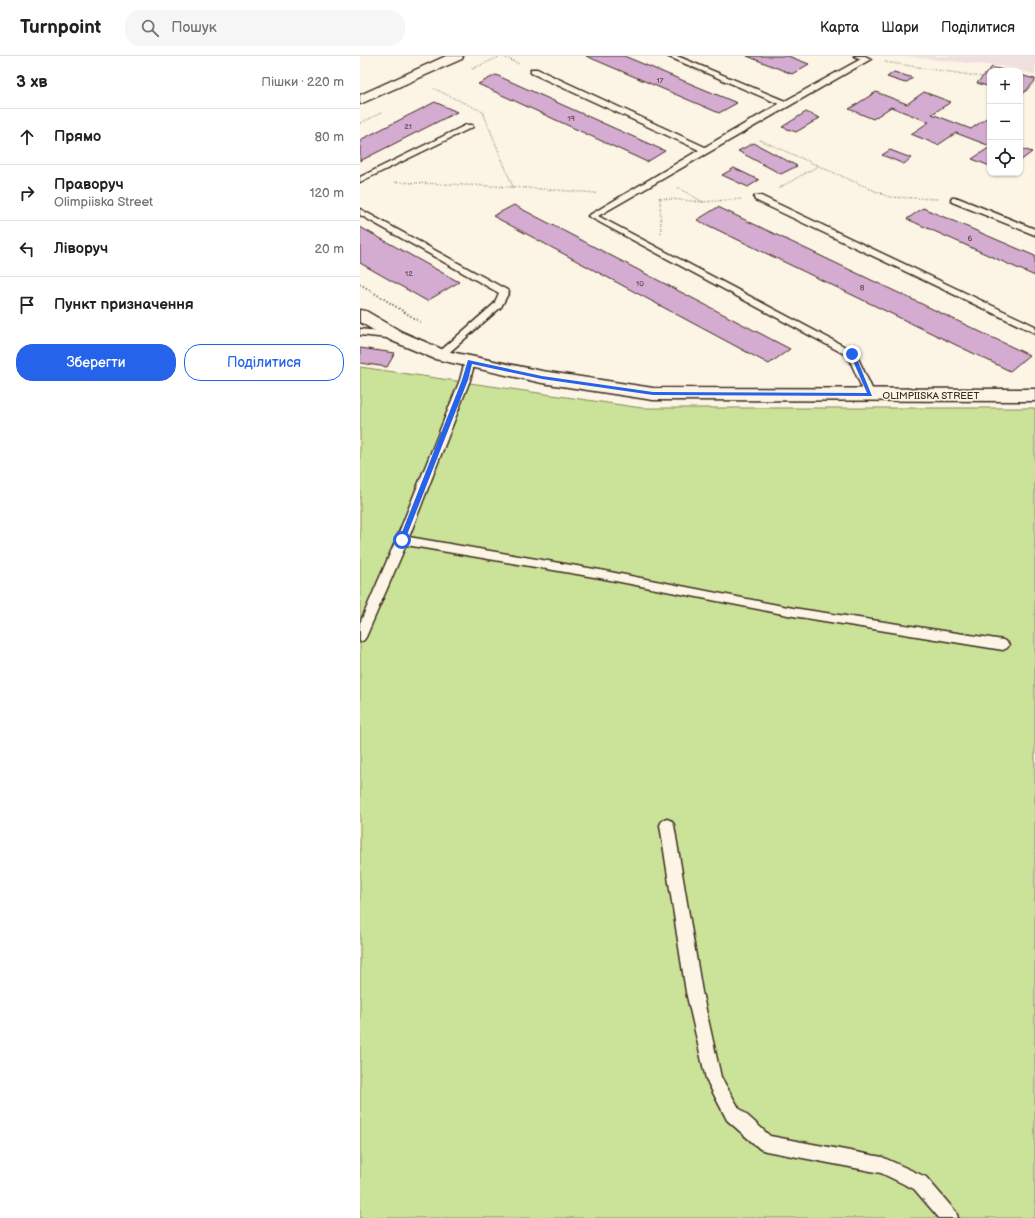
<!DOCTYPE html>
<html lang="uk">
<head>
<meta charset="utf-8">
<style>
  :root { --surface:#fff; --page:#f6f6f6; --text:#202124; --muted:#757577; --line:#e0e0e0; --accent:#2563eb }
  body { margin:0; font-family:"Balsamiq Sans",sans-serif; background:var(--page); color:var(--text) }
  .controls { position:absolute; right:12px; top:12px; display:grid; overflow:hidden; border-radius:8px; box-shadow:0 1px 3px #0004 }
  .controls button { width:36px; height:36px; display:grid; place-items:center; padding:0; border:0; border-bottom:1px solid var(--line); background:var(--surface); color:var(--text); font:20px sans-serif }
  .stop { position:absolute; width:12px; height:12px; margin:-9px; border:3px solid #2563eb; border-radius:50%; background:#fff }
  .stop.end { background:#2563eb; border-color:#fff; box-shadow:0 1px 4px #0008 }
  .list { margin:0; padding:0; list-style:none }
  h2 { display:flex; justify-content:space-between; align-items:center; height:52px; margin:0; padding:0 16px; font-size:17px }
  h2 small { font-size:13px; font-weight:400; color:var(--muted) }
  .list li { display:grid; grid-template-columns:26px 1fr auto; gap:12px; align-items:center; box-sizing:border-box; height:56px; padding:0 16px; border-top:1px solid var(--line) }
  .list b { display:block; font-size:15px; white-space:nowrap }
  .list p { margin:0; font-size:13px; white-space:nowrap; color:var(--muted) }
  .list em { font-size:13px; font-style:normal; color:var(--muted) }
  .actions { display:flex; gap:8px; padding:12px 16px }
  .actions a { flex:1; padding:9px 0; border:1px solid var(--accent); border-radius:16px; text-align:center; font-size:14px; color:var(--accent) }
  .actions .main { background:var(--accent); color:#fff }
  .icon { flex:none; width:22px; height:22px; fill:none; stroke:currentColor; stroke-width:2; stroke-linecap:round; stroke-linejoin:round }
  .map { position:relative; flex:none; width:675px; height:1162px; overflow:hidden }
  header { display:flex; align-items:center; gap:24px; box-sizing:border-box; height:56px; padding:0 20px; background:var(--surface); border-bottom:1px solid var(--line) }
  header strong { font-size:19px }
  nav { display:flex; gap:22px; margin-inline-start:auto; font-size:14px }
  .search { width:280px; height:36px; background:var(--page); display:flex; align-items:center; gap:10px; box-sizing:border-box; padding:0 14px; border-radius:16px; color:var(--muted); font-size:15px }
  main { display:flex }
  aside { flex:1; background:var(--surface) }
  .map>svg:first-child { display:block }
  .built { fill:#f0dfdf }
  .green { fill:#cbe399; stroke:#83865c }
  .building { fill:#d4abd1; stroke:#3b2a1e }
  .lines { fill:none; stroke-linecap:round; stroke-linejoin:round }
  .lane-casing { stroke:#3b2a1e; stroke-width:3 }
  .street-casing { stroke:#3b2a1e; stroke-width:3 }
  .path-far1 { stroke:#3b2a1e; stroke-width:1.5; stroke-dasharray:0.5 2; stroke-linecap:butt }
  .path { stroke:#3b2a1e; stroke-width:2; stroke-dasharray:1 2.5; stroke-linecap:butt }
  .lane { fill:#fcf5e5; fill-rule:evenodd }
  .street { fill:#fcf5e5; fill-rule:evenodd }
  .route { fill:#2563eb }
  .labels { text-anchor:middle; stroke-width:3; stroke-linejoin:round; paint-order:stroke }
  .number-label { font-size:8px; fill:#614a4b }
  .street-label { font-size:10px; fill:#3b2a1e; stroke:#fcf5e5 }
</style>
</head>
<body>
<header>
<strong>Turnpoint</strong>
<div class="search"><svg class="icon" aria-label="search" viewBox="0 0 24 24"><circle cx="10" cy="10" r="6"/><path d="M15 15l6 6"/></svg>Пошук</div>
<nav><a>Карта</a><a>Шари</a><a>Поділитися</a></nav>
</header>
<main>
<aside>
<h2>3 хв<small>Пішки · 220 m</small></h2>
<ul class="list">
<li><svg class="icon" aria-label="ahead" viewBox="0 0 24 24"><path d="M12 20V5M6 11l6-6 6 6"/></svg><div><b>Прямо</b></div><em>80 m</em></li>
<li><svg class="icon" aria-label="right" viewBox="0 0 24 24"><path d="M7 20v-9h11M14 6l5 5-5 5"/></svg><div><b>Праворуч</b><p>Olimpiiska Street</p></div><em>120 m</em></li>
<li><svg class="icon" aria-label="left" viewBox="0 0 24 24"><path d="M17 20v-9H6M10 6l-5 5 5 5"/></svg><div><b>Ліворуч</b></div><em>20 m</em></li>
<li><svg class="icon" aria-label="arrive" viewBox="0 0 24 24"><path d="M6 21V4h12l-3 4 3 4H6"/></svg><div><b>Пункт призначення</b></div></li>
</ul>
<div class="actions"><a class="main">Зберегти</a><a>Поділитися</a></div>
</aside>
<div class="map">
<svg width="675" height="1162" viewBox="0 0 675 1162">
  <rect width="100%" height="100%" fill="#fcf5e5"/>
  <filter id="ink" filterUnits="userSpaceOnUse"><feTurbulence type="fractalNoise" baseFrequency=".025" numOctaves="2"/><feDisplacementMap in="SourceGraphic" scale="8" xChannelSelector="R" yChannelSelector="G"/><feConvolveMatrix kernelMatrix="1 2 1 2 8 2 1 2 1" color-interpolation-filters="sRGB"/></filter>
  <g filter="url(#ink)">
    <polygon class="built" points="542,0 675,0 675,19 654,12"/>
    <polygon class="green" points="0,311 282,352 675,352 675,1162 0,1162"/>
    <g class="building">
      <polygon points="226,0 264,0 377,47 359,57"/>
      <polygon points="387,0 428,0 449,8 432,18"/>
      <polygon points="632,11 646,15 630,15 630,31 617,27"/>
      <polygon points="534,16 553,22 545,27 527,21"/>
      <polygon points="136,19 305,95 287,106 118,28"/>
      <polygon points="660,19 675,23 675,25 662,39 660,38"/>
      <polygon points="516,36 547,48 564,36 591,46 572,58 611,73 628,61 630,62 630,90 596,77 578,89 551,78 569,66 531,51 513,63 489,53"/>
      <polygon points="75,46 97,56 0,105 0,84"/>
      <polygon points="446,56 460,62 436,76 422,71"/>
      <polygon points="394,87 437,110 421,118 378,95"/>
      <polygon points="630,91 630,110 612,103"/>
      <polygon points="660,92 672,96 660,105"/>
      <polygon points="530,94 551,102 544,108 522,99"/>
      <polygon points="374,112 399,124 388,131 362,119"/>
      <polygon points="154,149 430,293 409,308 133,160"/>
      <polygon points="358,151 669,299 650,315 337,164"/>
      <polygon points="563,152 675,200 675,220 547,163"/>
      <polygon points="0,171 99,226 67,245 0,207"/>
      <polygon points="0,292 35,297 27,311 0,307"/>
    </g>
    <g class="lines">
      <g class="lane-casing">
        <g id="lane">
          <polygon points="307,0 317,0 425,45 501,3 494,0 505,0 511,3 238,160 495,296 515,339 514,341 506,341 505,339 488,300 228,160 339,94 171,17 171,13 177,13 345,91 419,48"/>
          <polygon points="106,69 112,69 113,71 0,126 0,121"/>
          <polygon points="395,140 401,140 675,270 675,277 395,144 394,142"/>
          <polygon points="592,142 598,142 675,173 675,179 592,146 591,144"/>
          <polygon points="0,153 147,234 149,236 141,251 84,301 78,301 76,299 78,297 134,248 139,237 0,159"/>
          <polygon points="0,273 36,277 41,280 36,283 0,279"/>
          <polygon points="110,302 115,305 110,324 49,481 240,514 433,552 643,584 647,586 649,589 647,592 643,594 433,560 240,522 46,489 6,581 4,584 0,586 0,567 36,484 100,324 105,305"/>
          <polygon points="307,763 312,765 314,769 342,936 361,1021 379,1052 410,1080 522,1101 566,1121 596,1156 598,1162 579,1162 554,1133 521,1117 406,1095 400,1093 367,1064 346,1023 326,936 300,769 302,765"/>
        </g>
      </g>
      <g class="street-casing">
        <g id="street">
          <polygon points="86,0 103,0 102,3 0,48 0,39"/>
          <polygon points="0,254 6,255 42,276 86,295 182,315 293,332 675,333 675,345 293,344 182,327 75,303 30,284 0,266"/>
        </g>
      </g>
      <g class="path-far1">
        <polyline points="142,0 159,8"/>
        <polyline points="525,6 623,21"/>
        <polyline points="112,13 141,0"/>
        <polyline points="0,67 21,57"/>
        <polyline points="400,84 529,141 579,143"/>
        <polyline points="35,126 153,131 123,56 73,32"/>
        <polyline points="153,131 237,137"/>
        <polyline points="419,132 458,110"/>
        <polyline points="300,141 301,178"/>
        <polyline points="299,142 343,146 317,131"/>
        <polyline points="343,146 382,143"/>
      </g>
      <polyline class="path" points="0,228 62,267"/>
      <use href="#lane" class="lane"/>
      <use href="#street" class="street"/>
    </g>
  </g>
  <polygon class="route" points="492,297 495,298 512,340 293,339 182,323 112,308 108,324 45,484 42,487 39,484 102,324 108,304 182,320 293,336 507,337 490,298"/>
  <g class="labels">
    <g class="number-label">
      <text x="300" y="27">17</text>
      <text x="211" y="65">19</text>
      <text x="48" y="73">21</text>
      <text x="610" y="185">6</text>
      <text x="49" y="220">12</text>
      <text x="280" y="230">10</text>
      <text x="502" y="234">8</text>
    </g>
    <g class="street-label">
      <text x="571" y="343">OLIMPIISKA STREET</text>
    </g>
  </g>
</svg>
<div class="controls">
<button>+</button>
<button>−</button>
<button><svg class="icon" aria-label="locate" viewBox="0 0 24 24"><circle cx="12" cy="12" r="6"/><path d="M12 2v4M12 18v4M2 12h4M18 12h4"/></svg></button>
</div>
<div class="stop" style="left:42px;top:484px"></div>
<div class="stop end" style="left:492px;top:298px"></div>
</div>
</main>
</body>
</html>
